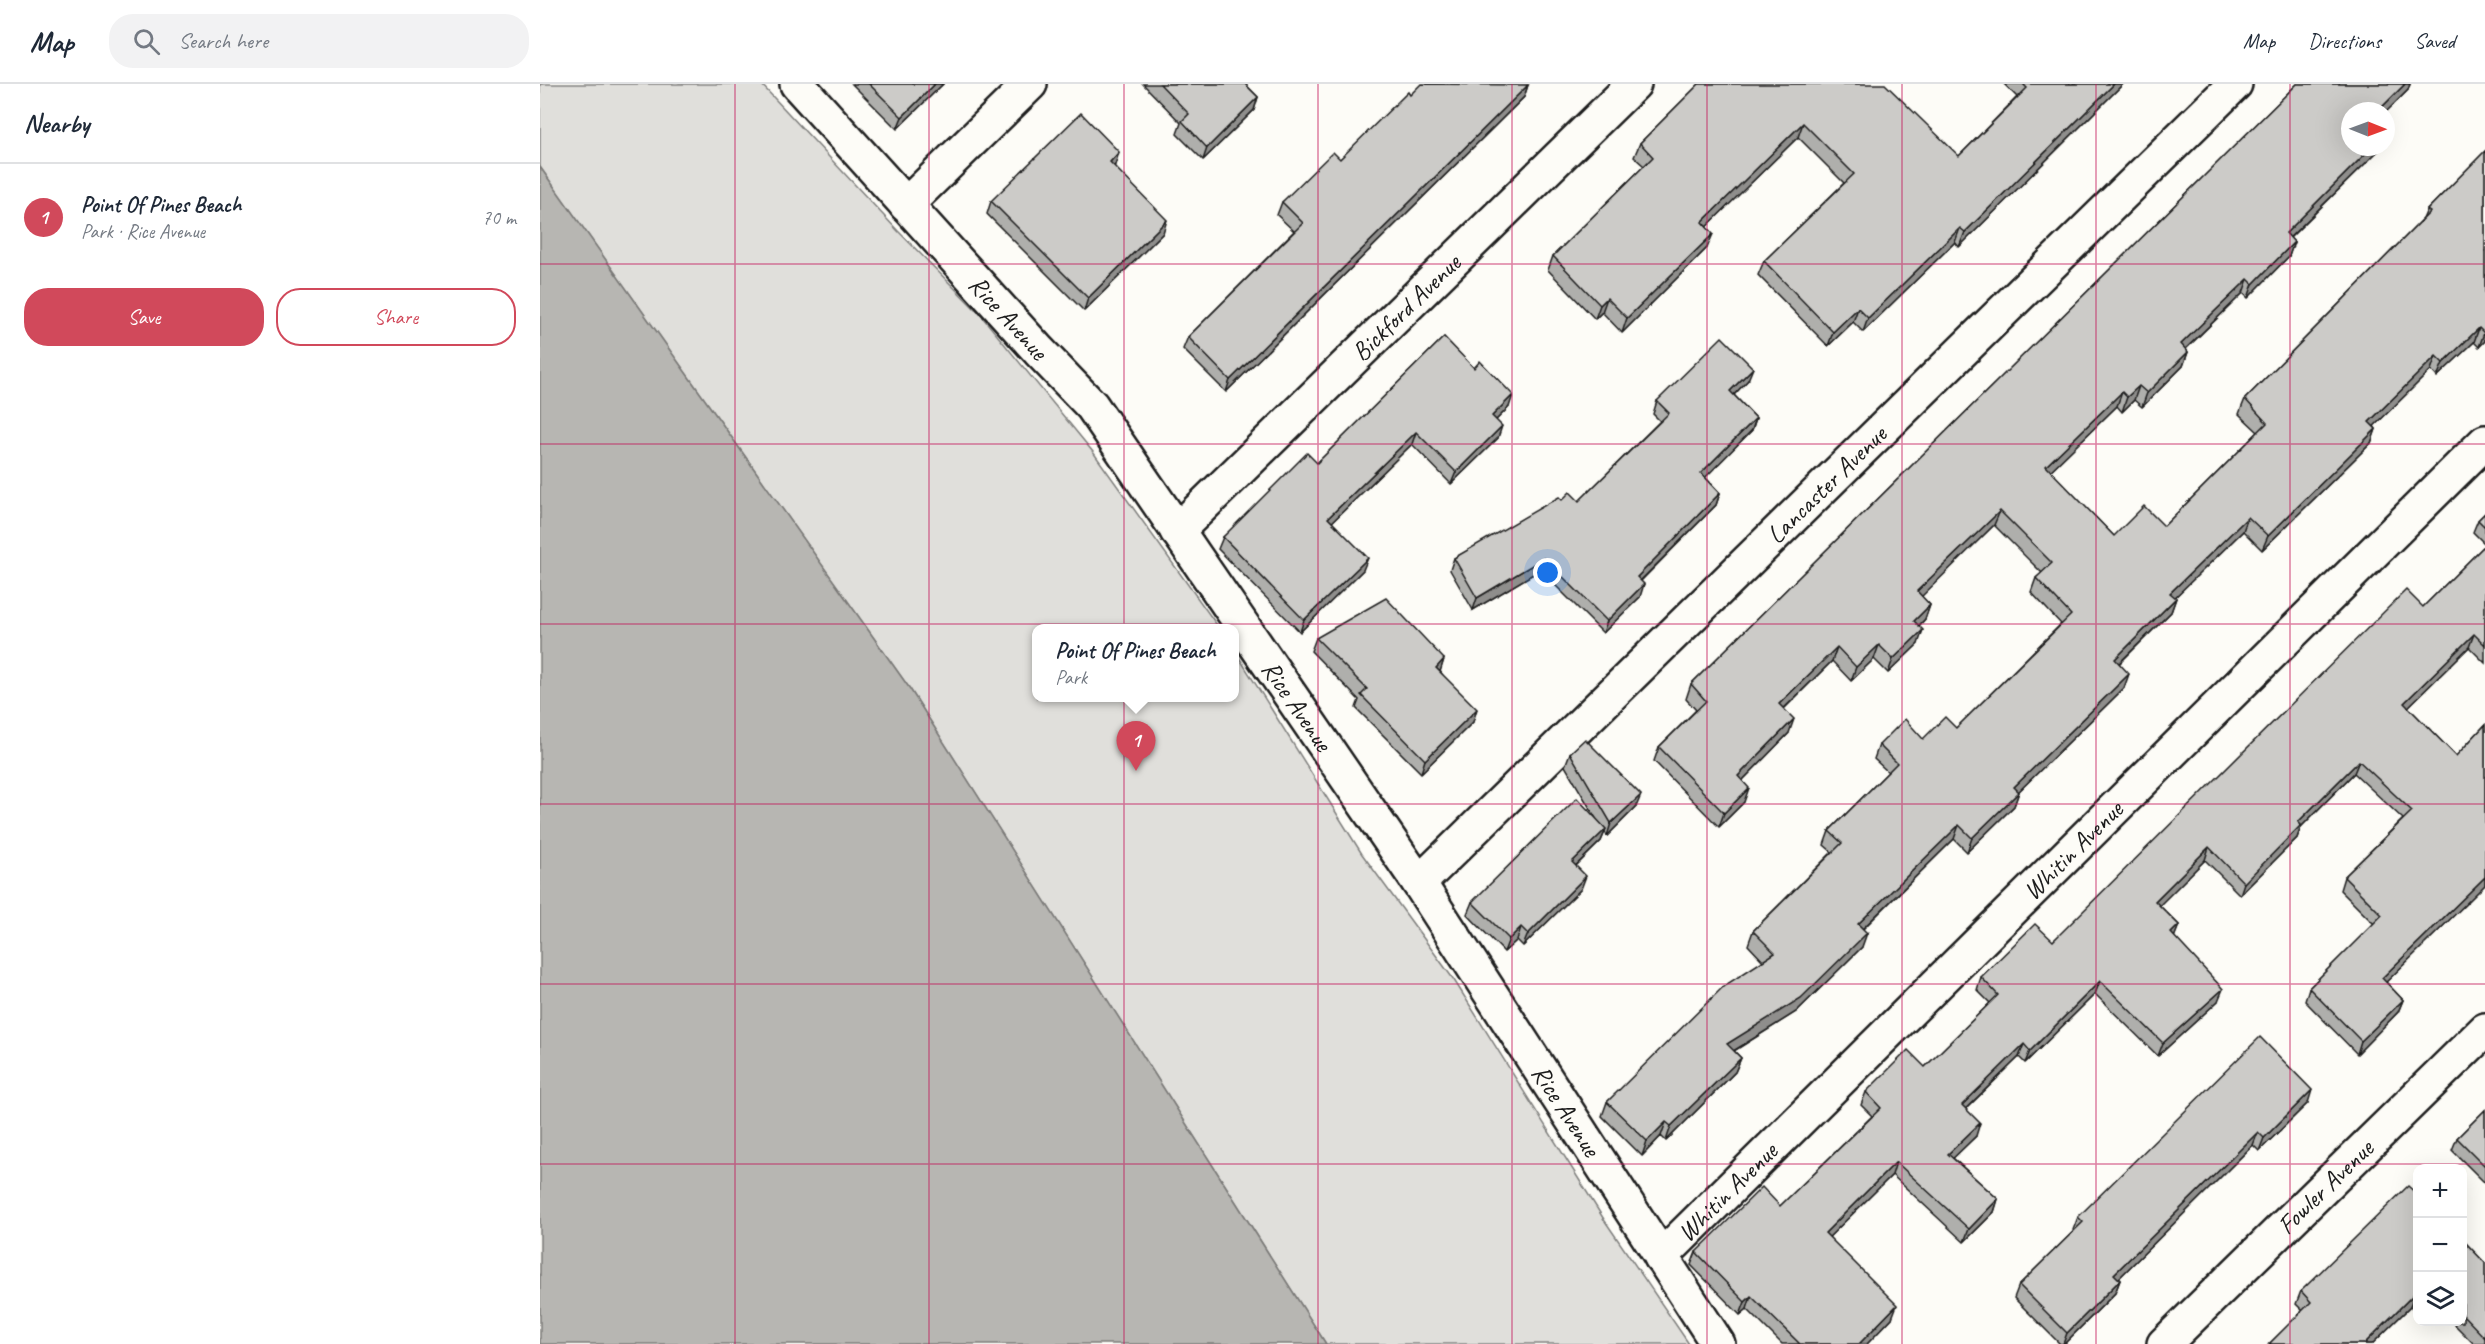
<!DOCTYPE html>
<html lang="en">
<head>
<meta charset="utf-8">
<style>
  :root { --surface:#fff; --page:#f2f2f3; --text:#1f2937; --muted:#747a83; --line:#e0e1e3; --accent:#d1495b }
  body { margin:0; font-family:Caveat,sans-serif; background:var(--page); color:var(--text) }
  .controls { position:absolute; right:18px; bottom:18px; display:grid; overflow:hidden; border-radius:12px; box-shadow:0 6px 24px #0002 }
  .controls button { width:54px; height:54px; display:grid; place-items:center; padding:0; border:0; border-bottom:2px solid var(--line); background:var(--surface); color:var(--text); font:30px sans-serif }
  .compass { position:absolute; left:1801px; top:18px; width:54px; height:54px; border-radius:50%; background:var(--surface); box-shadow:0 6px 24px #0002; rotate:91deg }
  .you { position:absolute; left:1008px; top:489px; width:21px; height:21px; margin:-15px; border:4px solid #fff; border-radius:50%; background:#1a73e8; box-shadow:0 0 0 9px #1a73e833 }
  .badge { display:grid; place-items:center; width:39px; height:39px; border-radius:50%; background:var(--accent); color:#fff; font-size:20px; font-weight:700 }
  .pin { position:absolute; translate:-50% -50px; filter:drop-shadow(0 2px 3px #0008) }
  .pin::after { content:''; position:absolute; top:32px; width:21px; height:18px; background:inherit; clip-path:polygon(0 0,100% 0,50% 100%) }
  .popup { position:absolute; left:492px; top:540px; width:207px; height:78px; box-sizing:border-box; display:grid; place-content:center; border-radius:12px; background:var(--surface); filter:drop-shadow(0 2px 4px #0005); font-size:20px; white-space:nowrap; color:var(--muted) }
  .popup b { font-size:22px; color:var(--text) }
  .popup::after { content:''; position:absolute; left:50%; top:100%; margin-left:-12px; border:12px solid transparent; border-top-color:var(--surface) }
  .list { margin:0; padding:0; list-style:none }
  h2 { display:flex; justify-content:space-between; align-items:center; height:78px; margin:0; padding:0 24px; font-size:26px }
  h2 small { font-size:20px; font-weight:400; color:var(--muted) }
  .list li { display:grid; grid-template-columns:39px 1fr auto; gap:18px; align-items:center; box-sizing:border-box; height:108px; padding:0 24px; border-top:2px solid var(--line) }
  .list b { display:block; font-size:22px; white-space:nowrap }
  .list p { margin:0; font-size:20px; white-space:nowrap; color:var(--muted) }
  .list em { font-size:20px; font-style:normal; color:var(--muted) }
  .actions { display:flex; gap:12px; padding:18px 24px }
  .actions a { flex:1; padding:14px 0; border:2px solid var(--accent); border-radius:24px; text-align:center; font-size:21px; color:var(--accent) }
  .actions .main { background:var(--accent); color:#fff }
  .icon { flex:none; width:33px; height:33px; fill:none; stroke:currentColor; stroke-width:2; stroke-linecap:round; stroke-linejoin:round }
  .map { position:relative; flex:none; width:1945px; height:1260px; overflow:hidden }
  header { display:flex; align-items:center; gap:36px; box-sizing:border-box; height:84px; padding:0 30px; background:var(--surface); border-bottom:2px solid var(--line) }
  header strong { font-size:28px }
  nav { display:flex; gap:33px; margin-inline-start:auto; font-size:21px }
  .search { width:420px; height:54px; background:var(--page); display:flex; align-items:center; gap:15px; box-sizing:border-box; padding:0 21px; border-radius:24px; color:var(--muted); font-size:22px }
  main { display:flex }
  aside { flex:1; background:var(--surface) }
  .map>svg:first-child { display:block }
  .green { fill:#e0dfdb; stroke:#7e7e7c; stroke-width:1.5 }
  .water { fill:#b7b6b2; stroke:#797876; stroke-width:1.5 }
  .lines { fill:none; stroke-linecap:round; stroke-linejoin:round }
  .street-casing { stroke:#1c1c1c; stroke-width:38 }
  .street { stroke:#fdfcf7; stroke-width:33 }
  .wall { fill:#afafac; stroke:#1c1c1c; stroke-width:1.5 }
  .shaded-wall { fill:#8f8e8c; stroke:#1c1c1c; stroke-width:1.5 }
  .building { fill:#cccbc8; stroke:#1c1c1c; stroke-width:1.5 }
  .grid { fill:none; stroke:#c2185b; stroke-width:1.5; stroke-opacity:0.55 }
  .labels { text-anchor:middle; stroke-width:5; stroke-linejoin:round; paint-order:stroke }
  .street-label { font-size:26px; fill:#1c1c1c; stroke:#fdfcf7 }
</style>
</head>
<body>
<header>
<strong>Map</strong>
<div class="search"><svg class="icon" aria-label="search" viewBox="0 0 24 24"><circle cx="10" cy="10" r="6"/><path d="M15 15l6 6"/></svg>Search here</div>
<nav><a>Map</a><a>Directions</a><a>Saved</a></nav>
</header>
<main>
<aside>
<h2>Nearby<small></small></h2>
<ul class="list">
<li><span class="badge">1</span><div><b>Point Of Pines Beach</b><p>Park · Rice Avenue</p></div><em>70 m</em></li>
</ul>
<div class="actions"><a class="main">Save</a><a>Share</a></div>
</aside>
<div class="map">
<svg width="1945" height="1260" viewBox="0 0 1945 1260">
  <rect width="100%" height="100%" fill="#fdfcf7"/>
  <filter id="ink" filterUnits="userSpaceOnUse"><feTurbulence type="fractalNoise" baseFrequency=".0167" numOctaves="2"/><feDisplacementMap in="SourceGraphic" scale="12" xChannelSelector="R" yChannelSelector="G"/><feConvolveMatrix kernelMatrix="1 2 1 2 8 2 1 2 1" color-interpolation-filters="sRGB"/></filter>
  <g filter="url(#ink)">
    <polygon class="green" points="0,0 221,0 358,147 439,229 553,368 679,544 497,544 497,614 695,614 695,567 822,770 914,896 1065,1137 1149,1260 786,1260 370,605 0,83"/>
    <polygon class="water" points="0,83 370,605 786,1260 0,1260"/>
    <g class="lines">
      <g class="street-casing">
        <g id="street">
          <path id="s1" d="M257,0L499,267L552,322L879,799L1178,1260"/>
          <polyline points="366,121 490,0"/>
          <path id="s2" d="M637,447L1094,0"/>
          <path id="s3" d="M879,799L1695,0"/>
          <path id="s4" d="M1121,1173L1945,358"/>
          <path id="s5" d="M1624,1260L1945,946"/>
        </g>
      </g>
      <use href="#street" class="street"/>
    </g>
    <g class="wall">
      <polygon points="312,0 403,0 357,45"/>
      <polygon points="603,0 705,0 718,13 714,26 663,76 637,50 641,39"/>
      <polygon points="1159,0 1419,72 1477,13 1464,0 1583,0 1419,163 1415,158 1323,248 1313,238 1288,262 1218,191 1224,177 1304,99 1258,53 1166,143 1167,164 1082,249 1062,228 1055,235 1008,186 1013,172 1104,82 1094,73 1100,59"/>
      <polygon points="1757,0 1870,0 1868,6 1810,63 1842,63 1750,154 1754,158 1749,172 1708,214 1703,209 1646,265 1648,268 1643,282 1602,323 1594,316 1582,328 1577,322 1510,387 1574,452 1624,442 1718,348 1699,330 1705,315 1883,135 1887,126 1945,67 1945,257 1939,263 1934,258 1897,293 1891,286 1834,342 1836,345 1831,359 1722,466 1703,447 1635,513 1636,514 1631,528 1579,580 1584,604 1479,707 1474,722 1427,768 1414,755 1323,845 1322,863 1256,928 1194,967 1201,974 1195,988 1126,1057 1121,1052 1102,1072 1062,1032 1067,1018 1223,877 1208,861 1213,847 1292,768 1284,761 1289,747 1348,688 1334,675 1339,661 1383,655 1416,644 1521,540 1491,508 1496,494 1502,489 1454,441 1381,512 1390,521 1385,535 1379,542 1378,560 1348,589 1334,575 1311,597 1292,577 1244,625 1249,649 1202,697 1204,718 1179,743 1114,677 1119,663 1156,626 1146,615 1151,600"/>
      <polygon points="988,1 984,13 686,308 643,265 648,253 754,147 737,131 742,118 800,75 870,11"/>
      <polygon points="575,81 574,82 623,149 544,227 447,130 451,117"/>
      <polygon points="904,253 969,323 956,336 958,354 911,400 872,360 792,438 823,486 760,548 678,465 683,453 777,379"/>
      <polygon points="1208,296 1194,311 1216,334 1212,346 1165,393 1180,409 1176,421 1101,497 1100,513 1063,549 1000,486 933,526 910,486 914,474 1022,416 1039,417 1120,337 1113,330 1117,317"/>
      <polygon points="1945,429 1945,460 1933,448 1938,436"/>
      <polygon points="1945,461 1945,579 1929,563 1868,623 1916,672 1945,641 1945,801 1846,898 1863,916 1858,928 1817,970 1765,917 1769,904 1834,840 1800,806 1804,793 1863,735 1814,689 1761,743 1757,754 1700,811 1665,776 1619,821 1639,841 1634,853 1678,917 1618,972 1555,910 1485,979 1479,973 1426,1025 1436,1052 1413,1074 1458,1115 1454,1128 1424,1158 1352,1091 1289,1153 1352,1234 1327,1260 1242,1260 1207,1225 1200,1231 1151,1181 1156,1168 1240,1122 1332,1032 1321,1021 1326,1008 1385,983 1450,919 1437,906 1441,893 1513,857 1883,523"/>
      <polygon points="776,554 904,575 900,587 933,638 881,689 816,624 819,616 771,567"/>
      <polygon points="1030,669 1096,723 1067,752 1065,748 1061,757 1036,782 1041,805 983,862 977,856 964,868 927,830 932,818 1057,736 1025,682"/>
      <polygon points="1768,1019 1719,1067 1713,1061 1578,1195 1580,1196 1575,1209 1524,1260 1520,1260 1474,1214 1479,1201 1534,1147 1533,1146 1538,1133"/>
      <polygon points="1945,1026 1945,1099 1912,1066 1917,1054"/>
      <polygon points="1878,1111 1878,1230 1870,1223 1832,1260 1729,1260 1763,1227 1756,1220 1761,1207"/>
      <polygon points="1923,1156 1945,1179 1945,1260 1934,1260 1912,1238 1923,1238"/>
    </g>
    <g class="shaded-wall">
      <polygon points="395,0 403,0 357,45 362,33"/>
      <polygon points="1574,0 1583,0 1419,163 1425,148"/>
      <polygon points="1865,0 1870,0 1868,6 1846,28 1838,27"/>
      <polygon points="988,1 984,13 686,308 690,296"/>
      <polygon points="718,13 714,26 663,76 667,64"/>
      <polygon points="1263,39 1258,53 1157,152 1162,138"/>
      <polygon points="1832,63 1842,63 1740,163 1746,149"/>
      <polygon points="579,68 575,81 565,91 570,78"/>
      <polygon points="627,136 623,149 544,227 548,214"/>
      <polygon points="1420,144 1415,158 1323,248 1328,234"/>
      <polygon points="1173,150 1167,164 1082,249 1087,234"/>
      <polygon points="1754,158 1749,172 1708,214 1713,200"/>
      <polygon points="1708,195 1703,209 1636,274 1641,260"/>
      <polygon points="1067,214 1062,228 1055,235 1060,221"/>
      <polygon points="1318,224 1313,238 1288,262 1293,248"/>
      <polygon points="1939,244 1934,258 1897,293 1903,279"/>
      <polygon points="1945,248 1945,257 1939,263 1944,249"/>
      <polygon points="1648,268 1643,282 1602,323 1607,309"/>
      <polygon points="1896,272 1891,286 1824,352 1829,338"/>
      <polygon points="1213,284 1208,296 1186,319 1190,307"/>
      <polygon points="1599,302 1594,316 1582,328 1587,313"/>
      <polygon points="1582,308 1577,322 1501,396 1506,382"/>
      <polygon points="973,311 969,323 948,344 952,332"/>
      <polygon points="1216,334 1212,346 1157,402 1161,389"/>
      <polygon points="962,342 958,354 911,400 916,388"/>
      <polygon points="1836,345 1831,359 1722,466 1728,452"/>
      <polygon points="876,348 872,360 784,446 788,434"/>
      <polygon points="1180,409 1176,421 1092,505 1097,493"/>
      <polygon points="1460,427 1454,441 1372,522 1377,507"/>
      <polygon points="1708,433 1703,447 1625,523 1630,509"/>
      <polygon points="828,474 823,486 760,548 764,536"/>
      <polygon points="1004,474 1000,486 933,526 937,514"/>
      <polygon points="1104,500 1100,513 1063,549 1067,537"/>
      <polygon points="1636,514 1631,528 1569,589 1575,575"/>
      <polygon points="1390,521 1385,535 1369,552 1374,537"/>
      <polygon points="1383,546 1378,560 1348,589 1353,575"/>
      <polygon points="1934,550 1929,563 1859,632 1864,619"/>
      <polygon points="1339,561 1334,575 1311,597 1316,583"/>
      <polygon points="1297,563 1292,577 1234,634 1239,620"/>
      <polygon points="904,575 900,588 896,584"/>
      <polygon points="1589,590 1584,604 1469,717 1474,703"/>
      <polygon points="937,625 933,638 881,689 885,676"/>
      <polygon points="1254,635 1249,649 1193,706 1198,692"/>
      <polygon points="1819,677 1814,689 1761,743 1757,754 1700,811 1704,799 1758,738"/>
      <polygon points="1209,704 1204,718 1179,743 1184,729"/>
      <polygon points="1479,708 1474,722 1427,768 1432,754"/>
      <polygon points="1101,711 1096,723 1067,752 1071,739"/>
      <polygon points="1419,741 1414,755 1313,854 1318,840"/>
      <polygon points="1066,745 1061,757 1027,790 1032,778"/>
      <polygon points="1669,763 1665,776 1611,830 1615,817"/>
      <polygon points="1046,792 1041,805 983,862 988,850"/>
      <polygon points="1945,793 1945,801 1837,907 1842,894"/>
      <polygon points="1639,841 1634,854 1631,849"/>
      <polygon points="981,843 977,856 964,868 969,855"/>
      <polygon points="1327,849 1322,863 1256,928 1182,974 1187,960"/>
      <polygon points="1560,897 1555,910 1485,979 1490,967"/>
      <polygon points="1683,905 1678,917 1618,972 1623,959"/>
      <polygon points="1863,916 1858,928 1817,970 1821,957"/>
      <polygon points="1484,960 1479,973 1417,1033 1422,1021"/>
      <polygon points="1201,974 1195,988 1126,1057 1131,1042"/>
      <polygon points="1772,1006 1768,1019 1719,1067 1724,1054"/>
      <polygon points="1126,1038 1121,1052 1102,1072 1107,1057"/>
      <polygon points="1440,1039 1436,1052 1404,1083 1408,1070"/>
      <polygon points="1718,1048 1713,1061 1570,1203 1574,1190"/>
      <polygon points="1356,1078 1352,1091 1280,1162 1285,1149"/>
      <polygon points="1458,1115 1454,1128 1424,1158 1429,1145"/>
      <polygon points="1580,1196 1575,1209 1524,1260 1523,1260 1527,1249"/>
      <polygon points="1874,1210 1870,1223 1832,1260 1824,1260"/>
      <polygon points="1211,1212 1207,1225 1200,1231 1205,1218"/>
      <polygon points="1357,1221 1352,1234 1327,1260 1319,1260"/>
    </g>
    <g class="building">
      <polygon points="329,0 395,0 362,33"/>
      <polygon points="620,0 705,0 718,13 667,64 642,37 649,30"/>
      <polygon points="881,0 988,1 690,296 648,253 763,139 742,118 793,68 800,75 868,8 870,11"/>
      <polygon points="1159,0 1345,0 1419,72 1487,4 1483,0 1574,0 1425,148 1420,144 1328,234 1318,224 1293,248 1224,177 1314,90 1263,39 1162,138 1173,150 1087,234 1067,214 1060,221 1013,172 1113,73 1100,59"/>
      <polygon points="1757,0 1865,0 1838,27 1810,27 1810,63 1832,63 1746,149 1754,158 1713,200 1708,195 1641,260 1648,268 1607,309 1599,302 1587,313 1582,308 1506,382 1574,452 1604,422 1624,442 1727,339 1705,315 1890,128 1887,126 1945,67 1945,248 1944,249 1939,244 1903,279 1896,272 1829,338 1836,345 1728,452 1708,433 1630,509 1636,514 1575,575 1589,590 1474,703 1479,708 1432,754 1419,741 1318,840 1327,849 1261,914 1187,960 1201,974 1131,1042 1126,1038 1107,1057 1067,1018 1184,902 1235,869 1213,847 1302,759 1289,747 1357,679 1339,661 1365,635 1383,655 1405,633 1416,644 1531,531 1496,494 1512,479 1460,427 1377,507 1390,521 1374,537 1383,546 1353,575 1339,561 1316,583 1297,563 1239,620 1254,635 1198,692 1209,704 1184,729 1119,663 1166,617 1151,600"/>
      <polygon points="541,29 579,68 570,78 627,136 548,214 451,117"/>
      <polygon points="904,253 934,284 940,277 973,311 952,332 962,342 916,388 876,348 788,434 828,474 764,536 683,453 767,369 777,379"/>
      <polygon points="1182,253 1213,284 1190,307 1216,334 1161,389 1180,409 1097,493 1104,500 1067,537 1004,474 937,514 914,474 1019,413 1022,416 1030,408 1039,417 1129,329 1117,317"/>
      <polygon points="1945,429 1945,443 1938,436"/>
      <polygon points="1945,461 1945,561 1934,550 1864,619 1916,672 1945,641 1945,793 1842,894 1863,916 1821,957 1769,904 1842,831 1804,793 1872,727 1819,677 1758,738 1761,741 1704,799 1669,763 1615,817 1639,841 1631,849 1683,905 1623,959 1560,897 1490,967 1484,960 1422,1021 1440,1039 1408,1070 1458,1115 1429,1145 1356,1078 1285,1149 1357,1221 1319,1260 1260,1260 1211,1212 1205,1218 1156,1168 1222,1103 1240,1122 1341,1024 1326,1008 1368,966 1385,983 1458,911 1441,893 1495,840 1513,857 1866,506 1883,523"/>
      <polygon points="846,514 904,575 896,584 937,625 885,676 821,611 827,605 776,554"/>
      <polygon points="1045,655 1101,711 1071,739 1030,669"/>
      <polygon points="1037,714 1066,745 1032,778 1046,792 988,850 981,843 969,855 932,818"/>
      <polygon points="1720,953 1772,1006 1724,1054 1718,1048 1574,1190 1580,1196 1527,1249 1479,1201 1543,1138 1538,1133"/>
      <polygon points="1945,1026 1945,1082 1917,1054"/>
      <polygon points="1868,1102 1878,1111 1878,1213 1874,1210 1824,1260 1729,1260 1771,1218 1761,1207"/>
      <polygon points="1923,1156 1945,1179 1945,1254 1923,1231"/>
    </g>
  </g>
  <path class="grid" d="M195,0V1260M389,0V1260M584,0V1260M778,0V1260M972,0V1260M1167,0V1260M1362,0V1260M1556,0V1260M1750,0V1260M0,180H1945M0,360H1945M0,540H1945M0,720H1945M0,900H1945M0,1080H1945"/>
  <g class="labels">
    <g class="street-label">
      <text dy="9" stroke="none"><textPath href="#s2" startOffset="320">Bickford Avenue</textPath></text>
      <text dy="9" stroke="none"><textPath href="#s1" startOffset="315">Rice Avenue</textPath></text>
      <text dy="9" stroke="none"><textPath href="#s3" startOffset="570">Lancaster Avenue</textPath></text>
      <text dy="9" stroke="none"><textPath href="#s1" startOffset="800">Rice Avenue</textPath></text>
      <text dy="9" stroke="none"><textPath href="#s4" startOffset="579">Whitin Avenue</textPath></text>
      <text dy="9" stroke="none"><textPath href="#s1" startOffset="1286">Rice Avenue</textPath></text>
      <text dy="9" stroke="none"><textPath href="#s5" startOffset="225">Fowler Avenue</textPath></text>
      <text dy="9" stroke="none"><textPath href="#s4" startOffset="93">Whitin Avenue</textPath></text>
    </g>
  </g>
</svg>
<div class="controls">
<button>+</button>
<button>−</button>
<button><svg class="icon" aria-label="layers" viewBox="0 0 24 24"><path d="M12 4l9 5-9 5-9-5zM3 14l9 5 9-5"/></svg></button>
</div>
<svg class="compass" viewBox="-18 -18 36 36"><path d="M0-13l5 13h-10z" fill="#e53935"/><path d="M0 13l5-13h-10z" fill="#747a83"/></svg>
<div class="you"></div>
<div class="pin badge" style="left:596px;top:687px">1</div>
<div class="popup"><b>Point Of Pines Beach</b>Park</div>
</div>
</main>
</body>
</html>
